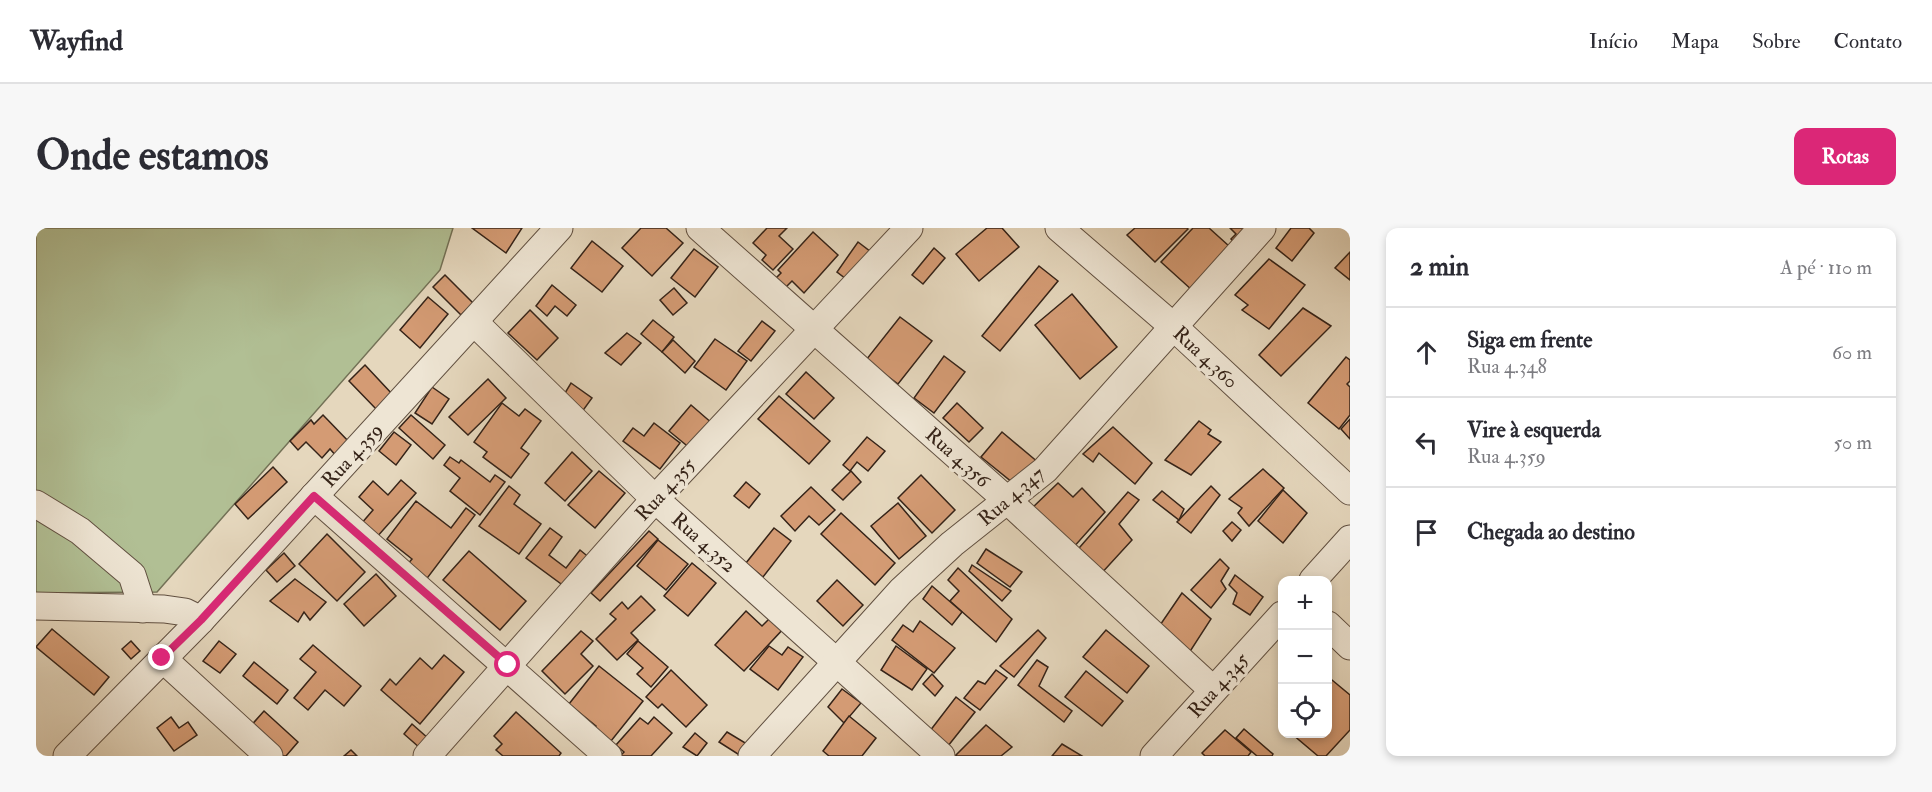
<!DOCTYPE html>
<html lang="pt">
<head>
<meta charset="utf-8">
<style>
  :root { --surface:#fff; --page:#f7f7f7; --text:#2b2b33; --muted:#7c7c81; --line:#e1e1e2; --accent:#db2777 }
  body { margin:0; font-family:"IM FELL Double Pica",serif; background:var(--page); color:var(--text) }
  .controls { position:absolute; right:18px; bottom:18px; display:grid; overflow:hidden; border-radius:12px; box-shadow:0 3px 9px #0003 }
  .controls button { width:54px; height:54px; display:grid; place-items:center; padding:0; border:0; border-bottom:2px solid var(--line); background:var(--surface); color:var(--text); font:30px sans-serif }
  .stop { position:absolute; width:18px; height:18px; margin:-14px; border:4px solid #db2777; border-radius:50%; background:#fff }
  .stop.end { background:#db2777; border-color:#fff; box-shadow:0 2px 6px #0008 }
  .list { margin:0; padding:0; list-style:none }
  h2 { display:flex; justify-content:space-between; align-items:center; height:78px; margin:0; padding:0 24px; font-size:26px }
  h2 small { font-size:20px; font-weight:400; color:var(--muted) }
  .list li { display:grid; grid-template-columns:39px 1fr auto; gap:18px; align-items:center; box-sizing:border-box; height:90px; padding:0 24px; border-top:2px solid var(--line) }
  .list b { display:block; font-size:22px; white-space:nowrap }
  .list p { margin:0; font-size:20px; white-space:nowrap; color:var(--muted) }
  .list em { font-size:20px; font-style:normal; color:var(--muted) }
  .icon { flex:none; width:33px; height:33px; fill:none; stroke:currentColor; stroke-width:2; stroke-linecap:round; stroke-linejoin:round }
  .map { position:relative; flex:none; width:1314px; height:528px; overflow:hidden; border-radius:12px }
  header { display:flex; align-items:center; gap:36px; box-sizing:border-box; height:84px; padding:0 30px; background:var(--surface); border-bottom:2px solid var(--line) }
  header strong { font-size:28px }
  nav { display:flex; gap:33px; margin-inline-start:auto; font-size:21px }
  .intro { display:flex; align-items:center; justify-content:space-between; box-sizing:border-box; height:144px; padding:0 36px }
  h1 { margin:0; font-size:42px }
  .button { padding:15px 27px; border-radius:12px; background:var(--accent); color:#fff; font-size:21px; font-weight:700 }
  main { display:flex; gap:36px; padding:0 36px }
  aside { flex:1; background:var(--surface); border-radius:12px; box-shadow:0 3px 9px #0003 }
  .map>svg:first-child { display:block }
  .green { fill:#b1bf94; stroke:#737156; stroke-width:1.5 }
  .building { fill:#d49b74; stroke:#352318; stroke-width:1.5 }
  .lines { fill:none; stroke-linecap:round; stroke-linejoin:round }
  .street-casing { stroke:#615041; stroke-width:29 }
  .street { stroke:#eee5d4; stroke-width:27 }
  .route { stroke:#db2777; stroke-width:8 }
  .labels { text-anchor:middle; stroke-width:6; stroke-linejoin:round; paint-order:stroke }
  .street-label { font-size:20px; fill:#352318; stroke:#eee5d4 }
</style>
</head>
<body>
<header>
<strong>Wayfind</strong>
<nav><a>Início</a><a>Mapa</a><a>Sobre</a><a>Contato</a></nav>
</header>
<div class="intro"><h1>Onde estamos</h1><a class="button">Rotas</a></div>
<main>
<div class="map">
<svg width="1314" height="528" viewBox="0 0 1314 528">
  <rect width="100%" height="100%" fill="#e5d7bd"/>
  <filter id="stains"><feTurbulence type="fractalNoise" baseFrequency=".00333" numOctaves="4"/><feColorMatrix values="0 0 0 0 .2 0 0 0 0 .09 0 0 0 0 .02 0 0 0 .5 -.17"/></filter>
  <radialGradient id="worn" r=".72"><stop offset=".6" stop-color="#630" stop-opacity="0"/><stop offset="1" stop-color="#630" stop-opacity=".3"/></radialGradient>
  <polygon class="green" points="0,0 417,0 404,42 121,364 0,365"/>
  <g class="building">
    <polygon points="436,0 486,0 470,25"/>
    <polygon points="605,0 630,0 647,15 616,48 586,20"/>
    <polygon points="731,0 751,0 743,8 757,21 737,42 726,32 730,27 717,15"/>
    <polygon points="951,0 966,0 983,19 943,53 920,26"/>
    <polygon points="1099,0 1151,0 1152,1 1119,34 1091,7"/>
    <polygon points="1157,0 1173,0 1193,18 1157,63 1125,34"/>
    <polygon points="1194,0 1215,0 1203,19 1195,11 1200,6"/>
    <polygon points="1255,0 1273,0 1278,5 1256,33 1240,20"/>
    <polygon points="777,4 802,27 768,65 756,53 749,60 739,51 745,45 742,42"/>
    <polygon points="556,13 587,38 566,64 535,40"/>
    <polygon points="822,14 835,24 814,54 801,44"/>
    <polygon points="898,20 909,30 887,56 876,47"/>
    <polygon points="658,21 682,39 659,69 635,50"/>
    <polygon points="1314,24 1314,52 1299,40"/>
    <polygon points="1233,31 1269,57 1233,101 1206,82 1212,77 1199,67"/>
    <polygon points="1003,38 1022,53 964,123 946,108"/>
    <polygon points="409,47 437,75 425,87 397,59"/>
    <polygon points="516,57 540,77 531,88 519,78 511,88 500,78"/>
    <polygon points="638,60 651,75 637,87 624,72"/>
    <polygon points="1036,66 1081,119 1044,151 999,97"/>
    <polygon points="392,69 412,86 384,120 364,102"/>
    <polygon points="1267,80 1295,98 1245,148 1223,127"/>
    <polygon points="494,82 522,110 501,132 472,105"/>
    <polygon points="864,89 896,113 862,156 830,132"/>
    <polygon points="617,92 638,109 626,124 605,106"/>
    <polygon points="726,93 739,103 715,133 702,123"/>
    <polygon points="591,105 605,115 585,137 569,125"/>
    <polygon points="679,111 711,133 690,162 658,139"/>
    <polygon points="637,112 659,133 649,145 626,124"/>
    <polygon points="908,128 929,144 898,185 878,170"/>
    <polygon points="1310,129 1314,132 1314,153 1311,156 1314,159 1314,187 1303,201 1272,175"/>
    <polygon points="329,137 357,167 341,182 313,153"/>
    <polygon points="770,144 798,170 778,191 750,166"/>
    <polygon points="452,151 470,170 432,207 413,189"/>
    <polygon points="535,155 556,170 543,188 529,165"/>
    <polygon points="396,159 413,171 396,196 379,185"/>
    <polygon points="743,168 794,213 773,236 722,191"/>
    <polygon points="466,175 483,188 489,181 505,193 485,220 493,226 475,250 447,229 451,224 438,214"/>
    <polygon points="921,175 947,200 933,214 907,190"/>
    <polygon points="655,177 677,196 655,221 633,203"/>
    <polygon points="287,187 315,216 301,229 294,221 286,230 270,214 262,222 254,213 275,192 278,196"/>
    <polygon points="375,187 409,217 397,231 363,200"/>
    <polygon points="1314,191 1314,211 1305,201"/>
    <polygon points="1163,193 1175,202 1172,206 1185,214 1155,247 1129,232"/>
    <polygon points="618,195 644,215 624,241 587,213 597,200 608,208"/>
    <polygon points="1077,199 1116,235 1099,256 1063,225 1057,234 1047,226"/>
    <polygon points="358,204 375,217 360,237 343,223"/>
    <polygon points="966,204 1003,235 982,259 945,229"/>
    <polygon points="831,209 849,223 832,243 821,234 814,243 807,237"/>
    <polygon points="536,224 556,243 529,273 509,255"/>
    <polygon points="414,229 423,235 425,232 454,254 459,247 469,254 444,287 414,263 424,250 408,237"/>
    <polygon points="237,239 251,254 212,291 199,276"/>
    <polygon points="1227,241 1248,260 1213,298 1202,285 1206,280 1193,271"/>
    <polygon points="563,243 589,265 559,300 532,277"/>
    <polygon points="815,243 825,254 807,272 796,262"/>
    <polygon points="885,247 919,282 896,305 862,270"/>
    <polygon points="365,252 380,265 340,310 325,296 337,282 323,269 337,253 352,267"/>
    <polygon points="710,254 724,266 713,280 698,268"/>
    <polygon points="1022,255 1037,269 1046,260 1069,284 1036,321 994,282"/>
    <polygon points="473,258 484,267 478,276 505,296 483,326 443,298"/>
    <polygon points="1175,258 1184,267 1155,305 1141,294"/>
    <polygon points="775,259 799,282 783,297 773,288 759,303 745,288"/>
    <polygon points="1247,262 1271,285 1247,315 1222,293"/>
    <polygon points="1126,263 1148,281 1143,292 1117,272"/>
    <polygon points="1092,264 1103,272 1083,296 1096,312 1063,348 1037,327"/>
    <polygon points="380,273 415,300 430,280 439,287 389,353 370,338 376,331 351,311"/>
    <polygon points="862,275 890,308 863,331 835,298"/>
    <polygon points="805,285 859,335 839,357 785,306"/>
    <polygon points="1196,294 1205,302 1196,313 1187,303"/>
    <polygon points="514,300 526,309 513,327 530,340 544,322 555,331 532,361 490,330"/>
    <polygon points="738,300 755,313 727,349 710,335"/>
    <polygon points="613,303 622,311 564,373 555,365"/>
    <polygon points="291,306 329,344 301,373 263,336"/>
    <polygon points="622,312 652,336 630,362 601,338"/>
    <polygon points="950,321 986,344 974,359 941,335"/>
    <polygon points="433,323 490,373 464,402 407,352"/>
    <polygon points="248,325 259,338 241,354 230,342"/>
    <polygon points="1184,331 1193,340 1185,353 1190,361 1175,380 1155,362"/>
    <polygon points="656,335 680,355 652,388 628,368"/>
    <polygon points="936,337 975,363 966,373 933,343"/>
    <polygon points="922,340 976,391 960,414 914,373 923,363 912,352"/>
    <polygon points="340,346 360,368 328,398 308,376"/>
    <polygon points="1199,347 1227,369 1214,387 1197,376 1201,365 1193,357"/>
    <polygon points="259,351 290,374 274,392 268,384 262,394 234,373"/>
    <polygon points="801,352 827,377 807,398 781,373"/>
    <polygon points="896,358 926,384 916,397 887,371"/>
    <polygon points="1146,365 1175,391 1153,425 1120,403"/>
    <polygon points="605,368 619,382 595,405 602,412 581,432 560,411 580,391 574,386 586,374 592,381"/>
    <polygon points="710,383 726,398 736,388 749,399 708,443 679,417"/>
    <polygon points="884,393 919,420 898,445 856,412 867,397 877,404"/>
    <polygon points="16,401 73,449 58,467 0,419"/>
    <polygon points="1002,402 1010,410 978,449 964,438"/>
    <polygon points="1070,402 1113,438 1091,465 1047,429"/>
    <polygon points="545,403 557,413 545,426 557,438 529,466 506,443"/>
    <polygon points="95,413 104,423 95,431 86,421"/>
    <polygon points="183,413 200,426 184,445 167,433"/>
    <polygon points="602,413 632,439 615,459 601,446 607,440 591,426"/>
    <polygon points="277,417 325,458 308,478 289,462 272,482 258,470 280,444 264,431"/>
    <polygon points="733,418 746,427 752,419 767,429 742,462 714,441"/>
    <polygon points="860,418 891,441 876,462 845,442"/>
    <polygon points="408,427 428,444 384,496 345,462 354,451 360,457 384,430 396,441"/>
    <polygon points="1001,432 1012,439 1003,458 1036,483 1028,494 982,457"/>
    <polygon points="218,434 252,462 241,476 207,448"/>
    <polygon points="563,438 607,473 571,518 554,505 560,498 533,476"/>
    <polygon points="635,442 671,477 650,499 626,476 622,480 610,469"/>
    <polygon points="960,442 971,450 944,482 928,470 942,453 949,456"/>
    <polygon points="1050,443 1087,473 1066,498 1029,469"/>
    <polygon points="896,446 907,458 899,468 887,456"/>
    <polygon points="1296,452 1314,467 1314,502 1290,528 1282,528 1256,506 1292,506 1292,457"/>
    <polygon points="806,461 825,475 808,495 792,479"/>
    <polygon points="920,469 939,484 904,528 887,512"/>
    <polygon points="228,483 262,514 250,528 242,528 212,501"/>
    <polygon points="480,484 525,525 523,528 467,528 460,522 466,516 458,508"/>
    <polygon points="813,488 840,510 826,528 793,528 787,523"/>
    <polygon points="135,489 143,500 152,494 161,507 138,523 121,500"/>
    <polygon points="618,489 636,505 615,528 584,528 588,524 580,517 604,490 612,496"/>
    <polygon points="376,496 393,511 384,520 368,506"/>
    <polygon points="950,497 976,519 965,528 919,528"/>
    <polygon points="1208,501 1237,526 1236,528 1221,528 1200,510"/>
    <polygon points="1189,502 1215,524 1212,528 1169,528 1166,525"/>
    <polygon points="691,504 716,519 705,528 683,514"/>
    <polygon points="659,505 671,515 661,528 647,519"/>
    <polygon points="1026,516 1046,528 1016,528"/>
    <polygon points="315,522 321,528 308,528"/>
  </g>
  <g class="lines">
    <g class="street-casing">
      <g id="street">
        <polyline points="664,0 972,273 1177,462"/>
        <polyline points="1023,0 1139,100 1314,263"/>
        <polyline points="438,94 619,271 905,528"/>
        <polyline points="278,268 572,528"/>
        <polyline points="0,276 44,303 96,347 107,381"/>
        <polyline points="1277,352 1314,311"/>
        <polyline points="0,378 128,381 149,384 165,392"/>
        <polyline points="1292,397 1314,418"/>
        <polyline points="126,430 233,528"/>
        <polyline points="31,528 165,392 523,0"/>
        <polyline points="391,528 619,271 873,0"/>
        <polyline points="716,528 865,363 916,316 1009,242 1226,0"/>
        <polyline points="1118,528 1246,387"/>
      </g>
    </g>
    <use href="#street" class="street"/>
  </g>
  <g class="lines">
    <polyline class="route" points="126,430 165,392 278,268 472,437"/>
  </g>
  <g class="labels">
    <g class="street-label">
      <text transform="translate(1170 129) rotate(43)" y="7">Rua 4.360</text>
      <text transform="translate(316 227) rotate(-47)" y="7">Rua 4.359</text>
      <text transform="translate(922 229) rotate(42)" y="7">Rua 4.356</text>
      <text transform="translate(629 261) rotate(-47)" y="7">Rua 4.355</text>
      <text transform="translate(975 268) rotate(-40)" y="7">Rua 4.347</text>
      <text transform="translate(668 314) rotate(42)" y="7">Rua 4.352</text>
      <text transform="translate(1182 457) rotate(-48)" y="7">Rua 4.345</text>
    </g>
  </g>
  <rect width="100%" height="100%" filter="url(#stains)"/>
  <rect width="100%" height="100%" fill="url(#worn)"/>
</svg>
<div class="controls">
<button>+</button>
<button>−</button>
<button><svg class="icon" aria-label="locate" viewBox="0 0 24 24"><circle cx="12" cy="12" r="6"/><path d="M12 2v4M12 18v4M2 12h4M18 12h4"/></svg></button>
</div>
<div class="stop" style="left:472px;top:437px"></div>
<div class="stop end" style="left:126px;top:430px"></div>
</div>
<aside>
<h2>2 min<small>A pé · 110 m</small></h2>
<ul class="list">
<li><svg class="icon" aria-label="ahead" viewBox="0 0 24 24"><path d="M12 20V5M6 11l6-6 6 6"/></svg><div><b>Siga em frente</b><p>Rua 4.348</p></div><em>60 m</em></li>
<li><svg class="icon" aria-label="left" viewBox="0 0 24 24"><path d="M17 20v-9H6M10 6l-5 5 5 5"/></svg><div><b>Vire à esquerda</b><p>Rua 4.359</p></div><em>50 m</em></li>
<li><svg class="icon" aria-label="arrive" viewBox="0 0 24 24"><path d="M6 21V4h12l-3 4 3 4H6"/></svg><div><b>Chegada ao destino</b></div></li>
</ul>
</aside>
</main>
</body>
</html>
